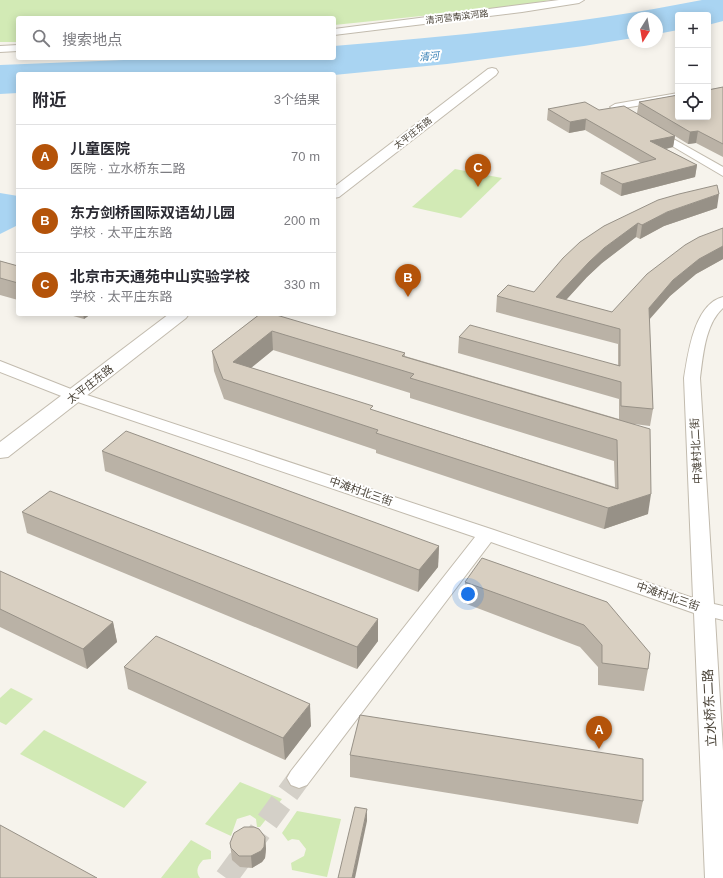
<!DOCTYPE html>
<html lang="zh">
<head>
<meta charset="utf-8">
<style>
  :root { --surface:#fff; --page:#f2f2f3; --text:#2b2b33; --muted:#7c7c81; --line:#e1e1e2; --accent:#b45309 }
  body { margin:0; font-family:Arial,"Noto Sans SC",sans-serif; background:var(--page); color:var(--text) }
  .controls { position:absolute; right:12px; top:12px; display:grid; overflow:hidden; border-radius:4px; box-shadow:0 2px 10px #0003 }
  .controls button { width:36px; height:36px; display:grid; place-items:center; padding:0; border:0; border-bottom:1px solid var(--line); background:var(--surface); color:var(--text); font:20px sans-serif }
  .compass { position:absolute; left:627px; top:12px; width:36px; height:36px; border-radius:50%; background:var(--surface); box-shadow:0 2px 10px #0003; rotate:191deg }
  .you { position:absolute; left:468px; top:594px; width:14px; height:14px; margin:-10px; border:3px solid #fff; border-radius:50%; background:#1a73e8; box-shadow:0 0 0 6px #1a73e833 }
  .badge { display:grid; place-items:center; width:26px; height:26px; border-radius:50%; background:var(--accent); color:#fff; font-size:13px; font-weight:700 }
  .pin { position:absolute; translate:-50% -33px; filter:drop-shadow(0 1px 2px #0008) }
  .pin::after { content:''; position:absolute; top:21px; width:14px; height:12px; background:inherit; clip-path:polygon(0 0,100% 0,50% 100%) }
  .list { margin:0; padding:0; list-style:none }
  h2 { display:flex; justify-content:space-between; align-items:center; height:52px; margin:0; padding:0 16px; font-size:17px }
  h2 small { font-size:13px; font-weight:400; color:var(--muted) }
  .list li { display:grid; grid-template-columns:26px 1fr auto; gap:12px; align-items:center; box-sizing:border-box; height:64px; padding:0 16px; border-top:1px solid var(--line) }
  .list b { display:block; font-size:15px; white-space:nowrap }
  .list p { margin:0; font-size:13px; white-space:nowrap; color:var(--muted) }
  .list em { font-size:13px; font-style:normal; color:var(--muted) }
  .icon { flex:none; width:22px; height:22px; fill:none; stroke:currentColor; stroke-width:2; stroke-linecap:round; stroke-linejoin:round }
  .map { position:relative; flex:none; width:723px; height:878px; overflow:hidden }
  .search { position:absolute; background:var(--surface); box-shadow:0 2px 10px #0003; left:16px; top:16px; width:320px; height:44px; display:flex; align-items:center; gap:10px; box-sizing:border-box; padding:0 14px; border-radius:4px; color:var(--muted); font-size:15px }
  .panel { position:absolute; background:var(--surface); box-shadow:0 2px 10px #0003; left:16px; top:72px; width:320px; height:244px; border-radius:4px }
  .map>svg:first-child { display:block }
  .green { fill:#d2eab5 }
  .water { fill:#a9d4f2 }
  .lines { fill:none; stroke-linecap:round; stroke-linejoin:round }
  .minor-tunnel { stroke:#d4d0c8; stroke-width:23; stroke-dasharray:23 12; stroke-linecap:butt }
  .minor-casing { stroke:#c2bbae; stroke-width:2 }
  .tertiary-casing { stroke:#c2bbae; stroke-width:2 }
  .minor { fill:#fff; fill-rule:evenodd }
  .tertiary { fill:#fff; fill-rule:evenodd }
  .wall { fill:#bab2a6; fill-rule:evenodd }
  .shaded-wall { fill:#979187 }
  .building { fill:#d8cfc1; stroke:#979187; fill-rule:evenodd }
  .labels { text-anchor:middle; stroke-width:4; stroke-linejoin:round; paint-order:stroke }
  .far-street-label { font-size:9px; fill:#4b4439; stroke:#fff }
  .far-water-label { font-size:10px; font-style:italic; fill:#2e7ab2; stroke:#fff }
  .street-label { font-size:11px; fill:#4b4439; stroke:#fff }
  .near-street-label { font-size:13px; fill:#4b4439; stroke:#fff }
</style>
</head>
<body>
<div class="map">
<svg width="723" height="878" viewBox="0 0 723 878">
  <rect width="100%" height="100%" fill="#f6f3ec"/>
  <g class="green">
    <polygon points="0,0 551,0 509,7 334,25 334,18 18,18 18,42 0,42"/>
    <polygon points="455,169 502,178 461,218 412,207"/>
    <polygon points="11,688 33,699 6,725 0,722 0,698"/>
    <polygon points="44,730 147,782 124,808 20,754"/>
    <polygon points="240,782 282,799 260,827 257,827 256,819 250,815 237,819 231,836 205,824"/>
    <polygon points="297,811 341,819 327,877 292,870 291,863 304,856 306,849 299,840 292,839 288,841 282,833"/>
    <path d="M191,840L211,851V859L203,860C198,865 195,871 200,878H161Z"/>
  </g>
  <g class="water">
    <path d="M702,0H723V21L708,25V15H678V30L657,34V18H633V38L584,46L447,64L334,75L18,74V93L0,94V65L173,58H334V46C457,36 581,24 702,0Z"/>
    <polygon points="0,193 18,196 18,225 0,234"/>
  </g>
  <g class="lines">
    <polyline class="minor-tunnel" points="226,878 299,778"/>
    <g class="minor-casing">
      <g id="minor">
        <polygon points="678,93 678,99 624,108 631,114 626,117 610,107 615,104"/>
        <polygon points="654,128 723,167 723,176 650,133 649,131"/>
        <path d="M723,297V308C705,324 703,356 700,378L714,604L723,606V620L715,618L723,751V878H705L694,613L491,542L307,785L299,788L291,785L287,778L291,771L475,537L69,399L0,372V361L81,393L494,530L693,598L684,378C688,354 694,304 723,297Z"/>
      </g>
    </g>
    <g class="tertiary-casing">
      <g id="tertiary">
        <polygon points="559,0 584,0 579,3 522,12 334,35 334,29"/>
        <polygon points="18,45 18,51 0,52 0,46"/>
        <polygon points="492,68 496,69 498,72 496,75 339,197 334,198 334,187 488,69"/>
        <polygon points="169,314 189,314 186,318 8,457 0,458 0,442"/>
      </g>
    </g>
    <use href="#minor" class="minor"/>
    <use href="#tertiary" class="tertiary"/>
  </g>
  <g class="wall">
    <polygon points="723,87 723,157 696,143 688,144 675,136 673,147 666,149 697,165 695,177 621,196 600,184 601,173 641,163 585,130 569,133 547,120 548,109 599,110 637,113 639,102"/>
    <path d="M717,208L664,226L640,239L636,237L602,263L587,277L566,300L612,312L723,228V259L696,274L670,296L649,320L653,409L650,426L634,424L648,514L604,529L376,453V450L224,399L214,371L212,351L260,314L405,353V356L619,419V399L458,353L459,337L618,365V344L496,312L497,296L534,292L604,226ZM273,350L410,393V398L614,461L615,487L373,410L251,368Z"/>
    <polygon points="0,261 18,266 18,300 0,295"/>
    <polygon points="66,314 91,314 84,319"/>
    <polygon points="102,451 439,546 438,567 418,592 105,471"/>
    <polygon points="22,512 378,641 357,669 27,533"/>
    <polygon points="0,571 113,622 117,642 87,669 0,627"/>
    <polygon points="465,582 607,602 648,669 644,691 598,685 598,667 580,647 464,603"/>
    <polygon points="124,667 311,726 285,760 128,689"/>
    <polygon points="350,755 643,801 638,824 350,777"/>
    <polygon points="265,837 266,849 265,858 262,862 252,868 240,867 232,860 230,843"/>
  </g>
  <g class="shaded-wall">
    <polygon points="586,119 585,130 569,133 570,122"/>
    <polygon points="698,131 696,143 688,144 690,132"/>
    <polygon points="675,136 673,147 648,153 650,141"/>
    <polygon points="697,165 695,177 621,196 622,184"/>
    <polygon points="719,194 717,208 664,226 640,239 642,225 667,212"/>
    <polygon points="638,223 636,237 602,263 587,277 555,312 556,297 589,262 604,248"/>
    <polygon points="723,246 723,259 696,274 670,296 646,323 649,308 673,280 699,259"/>
    <polygon points="83,314 91,314 84,319"/>
    <polygon points="272,331 273,350 235,381 233,362"/>
    <polygon points="651,494 648,514 604,529 608,508"/>
    <polygon points="439,546 438,567 418,592 419,570"/>
    <polygon points="378,619 378,641 357,669 357,647"/>
    <polygon points="113,622 117,642 87,669 83,649"/>
    <polygon points="310,704 311,726 285,760 283,738"/>
    <polygon points="367,809 367,821 355,878 352,878"/>
    <polygon points="265,837 266,849 265,858 262,862 252,868 251,856"/>
  </g>
  <g class="building">
    <polygon points="723,87 723,144 698,131 690,132 639,102 678,95 678,117 708,117 708,90"/>
    <polygon points="585,102 599,110 624,106 675,136 650,141 697,165 622,184 601,173 656,159 586,119 570,122 548,109"/>
    <polygon points="717,185 719,194 667,212 642,225 638,223 604,248 589,262 556,297 612,312 647,274 685,245 699,237 723,228 723,246 699,259 673,280 649,308 653,409 621,406 621,382 459,337 470,325 620,366 620,329 497,296 508,285 534,292 563,258 580,242 604,226 658,200 679,194"/>
    <polygon points="0,261 18,266 18,283 0,278"/>
    <path d="M260,314H273L405,353L402,356L650,429L651,494L608,508L376,433L378,430L223,379L212,351ZM272,331L414,374L410,378L617,440L618,489L370,409L373,406L233,362Z"/>
    <polygon points="126,431 439,546 419,570 102,451"/>
    <polygon points="50,491 378,619 357,647 22,512"/>
    <polygon points="482,558 607,602 650,653 648,669 602,663 602,645 584,625 465,582"/>
    <polygon points="0,571 113,622 83,649 0,609"/>
    <polygon points="156,636 310,704 283,738 124,667"/>
    <polygon points="360,715 643,759 643,801 350,755"/>
    <polygon points="355,807 367,809 352,878 338,878"/>
    <polygon points="0,825 97,878 0,878"/>
    <polygon points="244,827 254,827 259,829 265,837 264,847 261,851 251,856 239,856 231,848 230,843 234,833"/>
  </g>
  <g class="labels">
    <g class="far-street-label">
      <text transform="translate(457 17) rotate(-7)" y="3">清河营南滨河路</text>
      <text transform="translate(413 133) rotate(-38)" y="3">太平庄东路</text>
    </g>
    <g class="far-water-label">
      <text transform="translate(429 56) rotate(-5)" y="4">清河</text>
    </g>
    <g class="street-label">
      <text transform="translate(90 384) rotate(-38)" y="4">太平庄东路</text>
      <text transform="translate(696 451) rotate(-93)" y="4">中滩村北二街</text>
      <text transform="translate(361 491) rotate(19)" y="4">中滩村北三街</text>
      <text transform="translate(668 596) rotate(19)" y="4">中滩村北三街</text>
    </g>
    <g class="near-street-label">
      <text transform="translate(709 708) rotate(-93)" y="5">立水桥东二路</text>
    </g>
  </g>
</svg>
<div class="controls">
<button>+</button>
<button>−</button>
<button><svg class="icon" aria-label="locate" viewBox="0 0 24 24"><circle cx="12" cy="12" r="6"/><path d="M12 2v4M12 18v4M2 12h4M18 12h4"/></svg></button>
</div>
<svg class="compass" viewBox="-18 -18 36 36"><path d="M0-13l5 13h-10z" fill="#e53935"/><path d="M0 13l5-13h-10z" fill="#7c7c81"/></svg>
<div class="you"></div>
<div class="pin badge" style="left:599px;top:749px">A</div>
<div class="pin badge" style="left:408px;top:297px">B</div>
<div class="pin badge" style="left:478px;top:187px">C</div>
<div class="search"><svg class="icon" aria-label="search" viewBox="0 0 24 24"><circle cx="10" cy="10" r="6"/><path d="M15 15l6 6"/></svg>搜索地点</div>
<section class="panel">
<h2>附近<small>3个结果</small></h2>
<ul class="list">
<li><span class="badge">A</span><div><b>儿童医院</b><p>医院 · 立水桥东二路</p></div><em>70 m</em></li>
<li><span class="badge">B</span><div><b>东方剑桥国际双语幼儿园</b><p>学校 · 太平庄东路</p></div><em>200 m</em></li>
<li><span class="badge">C</span><div><b>北京市天通苑中山实验学校</b><p>学校 · 太平庄东路</p></div><em>330 m</em></li>
</ul>
</section>
</div>
</body>
</html>
